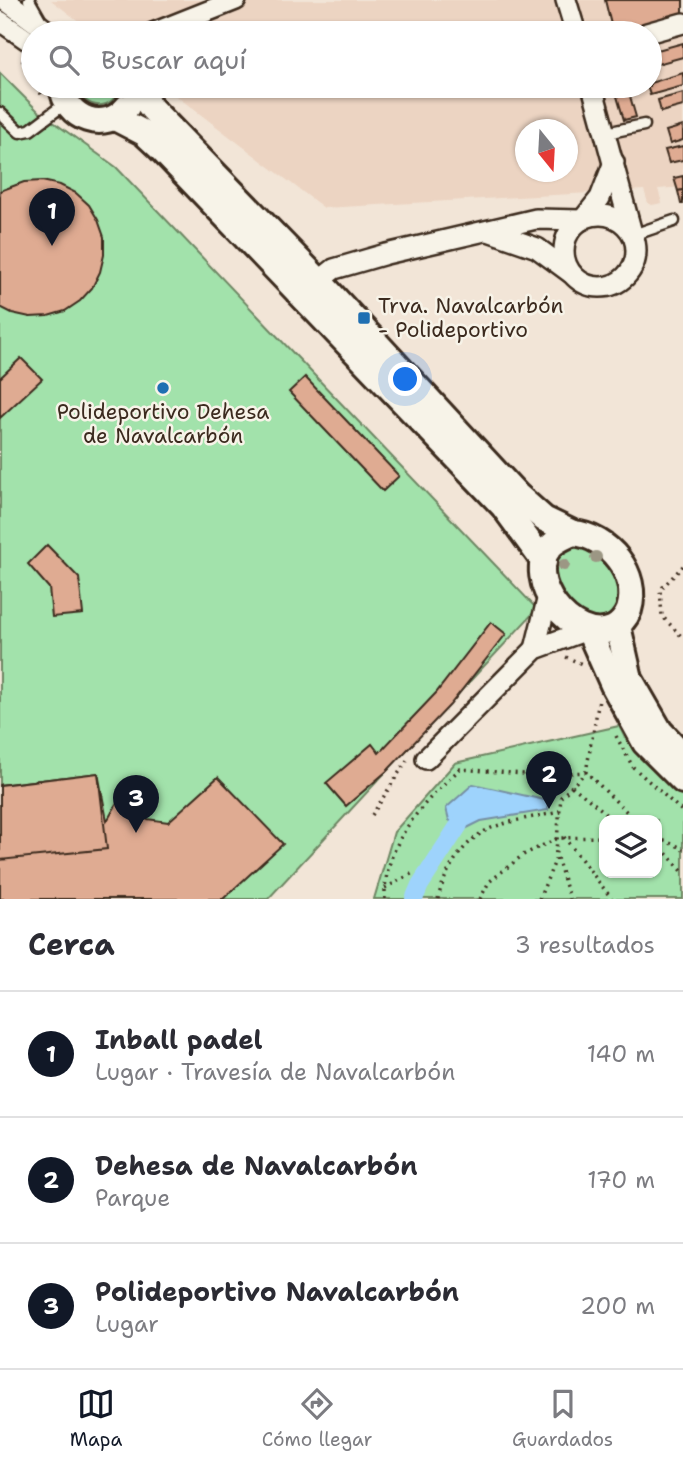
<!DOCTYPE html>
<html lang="es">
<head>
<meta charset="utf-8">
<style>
  :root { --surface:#fff; --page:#f2f2f3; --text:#2b2b33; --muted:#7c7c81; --line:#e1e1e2; --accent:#111827 }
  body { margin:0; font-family:"Shantell Sans",sans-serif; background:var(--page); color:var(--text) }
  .controls { position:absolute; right:21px; bottom:21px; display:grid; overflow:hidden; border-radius:14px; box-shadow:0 2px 5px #0004 }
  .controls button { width:63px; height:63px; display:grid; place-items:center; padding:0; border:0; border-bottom:2px solid var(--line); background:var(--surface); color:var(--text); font:35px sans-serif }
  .compass { position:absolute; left:515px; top:119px; width:63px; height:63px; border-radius:50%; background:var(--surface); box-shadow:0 2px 5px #0004; rotate:162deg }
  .you { position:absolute; left:406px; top:380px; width:24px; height:24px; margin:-18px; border:5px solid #fff; border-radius:50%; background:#1a73e8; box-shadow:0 0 0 10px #1a73e833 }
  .badge { display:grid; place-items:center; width:46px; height:46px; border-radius:50%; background:var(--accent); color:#fff; font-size:23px; font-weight:700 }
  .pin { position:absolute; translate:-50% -58px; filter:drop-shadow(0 2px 4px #0008) }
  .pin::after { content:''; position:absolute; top:37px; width:24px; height:21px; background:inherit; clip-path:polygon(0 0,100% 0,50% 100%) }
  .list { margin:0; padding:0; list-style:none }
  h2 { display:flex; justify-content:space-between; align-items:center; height:91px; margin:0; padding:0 28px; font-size:30px }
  h2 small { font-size:23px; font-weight:400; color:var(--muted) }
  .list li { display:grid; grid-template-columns:46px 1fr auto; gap:21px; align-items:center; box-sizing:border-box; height:126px; padding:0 28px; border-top:2px solid var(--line) }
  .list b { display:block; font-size:26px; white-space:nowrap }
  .list p { margin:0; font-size:23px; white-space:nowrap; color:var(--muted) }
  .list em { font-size:23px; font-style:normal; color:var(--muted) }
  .icon { flex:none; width:38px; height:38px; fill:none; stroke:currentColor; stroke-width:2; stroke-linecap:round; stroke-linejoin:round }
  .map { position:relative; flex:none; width:683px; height:899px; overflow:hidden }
  .search { position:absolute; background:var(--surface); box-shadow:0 2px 5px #0004; left:21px; right:21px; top:21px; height:77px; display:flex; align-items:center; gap:18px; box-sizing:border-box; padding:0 24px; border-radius:38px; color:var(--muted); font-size:26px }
  .sheet { height:469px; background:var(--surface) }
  nav { display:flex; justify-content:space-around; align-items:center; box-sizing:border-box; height:98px; border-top:2px solid var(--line); background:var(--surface); font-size:19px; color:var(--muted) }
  nav a { display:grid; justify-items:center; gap:4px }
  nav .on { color:var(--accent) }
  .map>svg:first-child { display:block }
  .built { fill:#ecd4c2; fill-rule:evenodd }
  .green { fill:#a2e2ab; stroke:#6e8664; stroke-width:2; fill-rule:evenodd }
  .water { fill:#9ed3fc; stroke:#768fa3; stroke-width:2 }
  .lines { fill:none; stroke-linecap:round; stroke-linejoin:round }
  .canal { stroke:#9ed3fc; stroke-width:18 }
  .building { fill:#dfab92; stroke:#3b2a1e; stroke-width:2 }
  .service-casing { stroke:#3b2a1e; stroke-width:15 }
  .minor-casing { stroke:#3b2a1e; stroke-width:24 }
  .tertiary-casing { stroke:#3b2a1e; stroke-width:30 }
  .path { stroke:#3b2a1e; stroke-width:3.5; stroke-dasharray:2 5; stroke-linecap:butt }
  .service { stroke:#f7f3e8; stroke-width:10 }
  .minor { stroke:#f7f3e8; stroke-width:19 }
  .tertiary { stroke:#f7f3e8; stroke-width:24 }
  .tree { fill:#9c9784 }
  .poi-dot { fill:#1f6fb2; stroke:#f7f3e8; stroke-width:2.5 }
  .labels { text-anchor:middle; stroke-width:5; stroke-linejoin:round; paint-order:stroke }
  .poi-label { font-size:21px; fill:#3b2a1e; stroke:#f7f3e8; text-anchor:start }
</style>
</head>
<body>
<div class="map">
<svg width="683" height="899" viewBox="0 0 683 899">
  <rect width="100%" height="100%" fill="#f2e5d7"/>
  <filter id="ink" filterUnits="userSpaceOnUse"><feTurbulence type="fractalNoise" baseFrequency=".0143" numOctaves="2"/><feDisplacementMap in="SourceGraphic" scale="14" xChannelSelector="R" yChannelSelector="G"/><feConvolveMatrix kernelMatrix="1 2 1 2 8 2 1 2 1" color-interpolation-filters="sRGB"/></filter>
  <g filter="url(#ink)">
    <path class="built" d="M51,0H683V187L658,189L662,203L652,205L648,203L644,190L324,208L163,86H650V33H94ZM526,130H568V172H526Z"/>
    <g class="green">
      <polygon points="0,73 38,111 116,167 537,609 268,899 0,899"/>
      <path d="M78,86H119C116,112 82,111 78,86Z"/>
      <path d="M568,545C601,544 614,568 622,596L613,613C608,615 603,619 597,619C576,619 548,582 553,561C556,553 562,550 568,545Z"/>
      <path d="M619,726L625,738L683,797V899H374L394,832L455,763ZM604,820H657V873H604Z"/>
    </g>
    <polygon class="water" points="473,784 549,801 548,810 481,821 465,829 449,820 446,808"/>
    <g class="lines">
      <polyline class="canal" points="414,899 420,885 459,825"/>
    </g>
    <g class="building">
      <polygon points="605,0 683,0 683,17 621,33 613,33"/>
      <polygon points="683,43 683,57 650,66 650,52"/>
      <polygon points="683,73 683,86 650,95 647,86 650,86 650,83"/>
      <polygon points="614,86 627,86 636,117 624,120"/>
      <polygon points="683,93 683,106 661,112 658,100"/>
      <polygon points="683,126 683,140 670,144 666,131"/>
      <polygon points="683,146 683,160 669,163 665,150"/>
      <polygon points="683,176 683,190 678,191 674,178"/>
      <polygon points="42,181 60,185 76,193 89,205 98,220 104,237 104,255 100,272 92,288 80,301 65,311 48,316 30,317 12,313 0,307 0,191 24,182"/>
      <polygon points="683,190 683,204 681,204 678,191"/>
      <polygon points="21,358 42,379 0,418 0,378"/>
      <polygon points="305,377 399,476 383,491 289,392"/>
      <polygon points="47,545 79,578 83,614 52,617 49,588 28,564"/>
      <polygon points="491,622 506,634 450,705 387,771 346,806 326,783 372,744 379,753 436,693"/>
      <polygon points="98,773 107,821 119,800 141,806 140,818 168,822 218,777 283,844 223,899 0,899 0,785"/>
      <polygon points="98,773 107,849 0,860 0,785"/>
    </g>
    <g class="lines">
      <g class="service-casing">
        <g id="service">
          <polyline points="29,0 41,21"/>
          <polyline points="0,113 20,132 30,130 66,103"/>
          <polyline points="606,133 644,125"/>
          <polyline points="633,235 674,221"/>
        </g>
      </g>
      <g class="minor-casing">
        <g id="minor">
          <polyline points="5,0 50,33"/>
          <polyline points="566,0 576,33"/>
          <polyline points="0,21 33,44"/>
          <polyline points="153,33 236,0"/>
          <polyline points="647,33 683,23"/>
          <polyline points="592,86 632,233"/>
          <circle cx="600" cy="251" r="36"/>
          <polyline points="584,218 600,198 614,162"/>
          <polyline points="488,231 537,248 571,273"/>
          <polyline points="319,281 334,269 386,254 536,219 582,220"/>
          <polyline points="535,649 548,596"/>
          <polyline points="426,759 535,649 587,630"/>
        </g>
      </g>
      <g class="tertiary-casing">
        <g id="tertiary">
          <path d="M62,86C65,119 105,134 127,107"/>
          <polyline points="135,87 152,109 319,281 517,495 544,519 573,533"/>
          <polyline points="115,118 144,133 159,147 503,506 544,562"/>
          <path d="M573,533C608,536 640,574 629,610C626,618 619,626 612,629C572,645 522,579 550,547C556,540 565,537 573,533Z"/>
          <polyline points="618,626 630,679 660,731 683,755"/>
          <polyline points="589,631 613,685 645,743 683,781"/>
        </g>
      </g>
      <g class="path">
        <polyline points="22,60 33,71"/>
        <polyline points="38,86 42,97"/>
        <polyline points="683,566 660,590 662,616 683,638"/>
        <polyline points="566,657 582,664"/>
        <polyline points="616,736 633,767 683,812"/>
        <polyline points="572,786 602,810 610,820"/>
        <polyline points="372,815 409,757"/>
        <polyline points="564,837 612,899"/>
        <polyline points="657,838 680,847 683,850"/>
        <polyline points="657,843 683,872"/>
        <polyline points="557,858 570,899"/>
        <polyline points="385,888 415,872"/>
        <path d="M385,899C383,845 422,803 460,769L537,775L586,772L635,820"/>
        <path d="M438,899C444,872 463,841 489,829C506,821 540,816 560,812"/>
        <polyline points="480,899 489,882 523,855 558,838 604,837"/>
        <polyline points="539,899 555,861 561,797 586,772 599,700"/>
      </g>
      <use href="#service" class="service"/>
      <use href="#minor" class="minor"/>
      <use href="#tertiary" class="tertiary"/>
    </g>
    <g class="tree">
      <circle cx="596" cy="557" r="6"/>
      <circle cx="564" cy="565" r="6"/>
    </g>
  </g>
  <g class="poi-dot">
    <rect x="357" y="311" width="14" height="14" rx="3.5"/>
    <circle cx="163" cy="388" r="7"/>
  </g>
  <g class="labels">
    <g class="poi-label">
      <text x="378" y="313">Trva. Navalcarbón<tspan x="378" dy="24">- Polideportivo</tspan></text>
      <text x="163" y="419" text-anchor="middle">Polideportivo Dehesa<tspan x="163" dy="24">de Navalcarbón</tspan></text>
    </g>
  </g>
</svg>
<div class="controls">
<button><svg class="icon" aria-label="layers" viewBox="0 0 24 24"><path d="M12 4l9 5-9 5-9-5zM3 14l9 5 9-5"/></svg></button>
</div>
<svg class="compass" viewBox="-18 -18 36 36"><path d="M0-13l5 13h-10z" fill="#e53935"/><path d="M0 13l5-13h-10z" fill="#7c7c81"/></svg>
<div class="you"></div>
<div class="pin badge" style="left:52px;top:246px">1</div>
<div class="pin badge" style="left:549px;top:809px">2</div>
<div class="pin badge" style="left:136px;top:833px">3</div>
<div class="search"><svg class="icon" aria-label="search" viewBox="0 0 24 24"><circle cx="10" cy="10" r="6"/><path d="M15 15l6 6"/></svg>Buscar aquí</div>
</div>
<section class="sheet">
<h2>Cerca<small>3 resultados</small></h2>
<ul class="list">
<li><span class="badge">1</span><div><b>Inball padel</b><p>Lugar · Travesía de Navalcarbón</p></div><em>140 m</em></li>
<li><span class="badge">2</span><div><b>Dehesa de Navalcarbón</b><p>Parque</p></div><em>170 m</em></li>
<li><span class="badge">3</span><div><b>Polideportivo Navalcarbón</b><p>Lugar</p></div><em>200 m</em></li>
</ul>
</section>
<nav>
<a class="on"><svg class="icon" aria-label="map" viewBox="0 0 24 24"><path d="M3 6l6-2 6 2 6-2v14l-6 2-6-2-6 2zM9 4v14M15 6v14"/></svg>Mapa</a>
<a><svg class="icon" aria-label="directions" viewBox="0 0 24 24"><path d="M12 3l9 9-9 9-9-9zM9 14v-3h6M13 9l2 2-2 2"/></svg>Cómo llegar</a>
<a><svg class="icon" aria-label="saved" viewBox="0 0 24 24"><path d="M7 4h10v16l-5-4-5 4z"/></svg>Guardados</a>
</nav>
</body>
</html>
